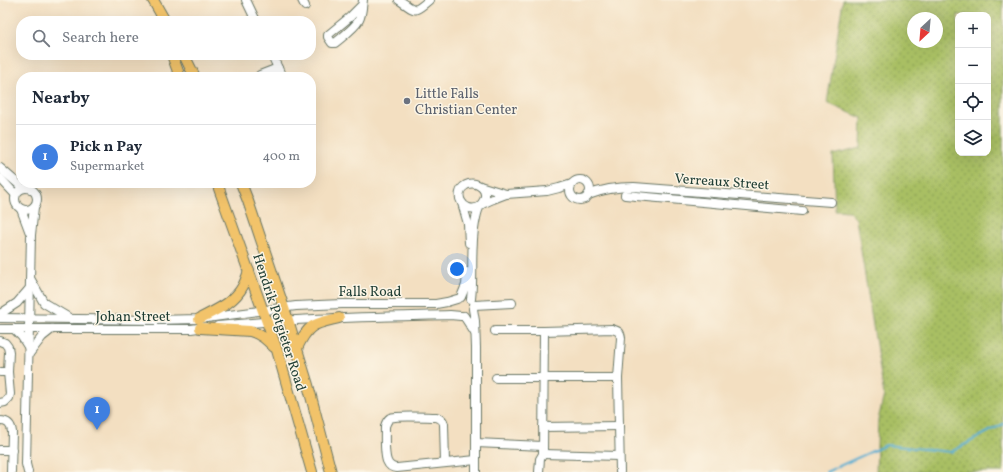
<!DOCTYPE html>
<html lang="en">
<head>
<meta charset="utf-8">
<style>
  :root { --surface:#fff; --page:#f6f6f7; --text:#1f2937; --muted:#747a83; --line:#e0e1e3; --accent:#7c3aed }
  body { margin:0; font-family:Vollkorn,serif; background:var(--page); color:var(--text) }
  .controls { position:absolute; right:12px; top:12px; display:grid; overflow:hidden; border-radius:8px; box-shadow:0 4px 16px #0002 }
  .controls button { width:36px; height:36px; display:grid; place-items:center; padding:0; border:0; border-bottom:1px solid var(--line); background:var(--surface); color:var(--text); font:20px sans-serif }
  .compass { position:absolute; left:907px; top:12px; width:36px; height:36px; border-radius:50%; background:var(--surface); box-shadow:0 4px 16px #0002; rotate:206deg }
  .you { position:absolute; left:457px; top:269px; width:14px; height:14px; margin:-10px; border:3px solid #fff; border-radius:50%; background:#1a73e8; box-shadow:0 0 0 6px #1a73e833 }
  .badge { display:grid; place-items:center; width:26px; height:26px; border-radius:50%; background:var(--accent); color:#fff; font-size:13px; font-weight:700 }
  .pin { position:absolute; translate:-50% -33px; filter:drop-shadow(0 1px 2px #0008) }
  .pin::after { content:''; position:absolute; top:21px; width:14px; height:12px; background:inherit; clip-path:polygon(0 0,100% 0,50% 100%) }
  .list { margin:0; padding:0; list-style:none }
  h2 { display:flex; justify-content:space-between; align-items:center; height:52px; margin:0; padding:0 16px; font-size:17px }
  h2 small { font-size:13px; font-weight:400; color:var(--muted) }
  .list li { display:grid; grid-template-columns:26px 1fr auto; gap:12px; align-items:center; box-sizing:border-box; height:64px; padding:0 16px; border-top:1px solid var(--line) }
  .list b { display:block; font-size:15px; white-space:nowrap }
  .list p { margin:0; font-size:13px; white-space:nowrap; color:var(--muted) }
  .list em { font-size:13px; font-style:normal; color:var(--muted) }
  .icon { flex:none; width:22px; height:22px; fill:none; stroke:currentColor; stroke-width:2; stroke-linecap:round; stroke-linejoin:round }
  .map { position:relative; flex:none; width:1003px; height:472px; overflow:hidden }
  .search { position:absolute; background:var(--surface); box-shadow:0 4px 16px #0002; left:16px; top:16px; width:300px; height:44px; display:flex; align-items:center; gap:10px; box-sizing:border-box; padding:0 14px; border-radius:16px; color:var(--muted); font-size:15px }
  .panel { position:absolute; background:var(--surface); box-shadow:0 4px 16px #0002; left:16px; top:72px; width:300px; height:116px; border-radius:16px }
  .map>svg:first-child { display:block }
  .park { fill:url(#park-dots); stroke:#647e4c; fill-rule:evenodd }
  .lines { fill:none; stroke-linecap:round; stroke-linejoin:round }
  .stream { stroke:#56afd3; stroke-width:2 }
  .minor-casing { stroke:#697665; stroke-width:10 }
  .major-casing { stroke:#697665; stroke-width:12 }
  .minor { stroke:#fff; stroke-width:8 }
  .major { stroke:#f2c36a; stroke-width:10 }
  .worship-dot { fill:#6b7280; stroke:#fcf5e5; stroke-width:1.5 }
  .labels { text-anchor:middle; stroke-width:3; stroke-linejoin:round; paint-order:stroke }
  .worship-label { font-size:14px; fill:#5b616d; stroke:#fcf5e5; text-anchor:start }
  .street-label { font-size:14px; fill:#1f3d34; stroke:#fcf5e5 }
</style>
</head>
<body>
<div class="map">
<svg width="1003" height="472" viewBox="0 0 1003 472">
  <defs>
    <pattern id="park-dots" width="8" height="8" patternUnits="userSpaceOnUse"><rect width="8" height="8" fill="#a9bf64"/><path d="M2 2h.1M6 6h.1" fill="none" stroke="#899c53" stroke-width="1.8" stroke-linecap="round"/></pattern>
  </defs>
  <rect width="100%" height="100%" fill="#fcf5e5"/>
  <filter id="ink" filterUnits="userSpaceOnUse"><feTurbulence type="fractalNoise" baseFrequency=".025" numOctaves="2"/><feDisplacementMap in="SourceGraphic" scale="8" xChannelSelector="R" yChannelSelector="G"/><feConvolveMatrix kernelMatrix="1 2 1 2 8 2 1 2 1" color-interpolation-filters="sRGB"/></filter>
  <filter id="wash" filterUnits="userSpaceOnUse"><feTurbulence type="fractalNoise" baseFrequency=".012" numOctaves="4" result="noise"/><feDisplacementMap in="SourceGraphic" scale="16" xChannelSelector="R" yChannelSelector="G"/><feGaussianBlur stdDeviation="0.9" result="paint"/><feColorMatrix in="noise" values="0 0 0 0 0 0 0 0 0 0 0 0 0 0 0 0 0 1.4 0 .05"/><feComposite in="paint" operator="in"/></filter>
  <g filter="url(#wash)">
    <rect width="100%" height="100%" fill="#f3dfc1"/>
    <path class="park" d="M843,0H1003V472H876L878,420L884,395L856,219L848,211L835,210L833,155L861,148L862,118L827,103ZM958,15H988V153H958ZM913,18H937V42H913Z"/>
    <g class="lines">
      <polyline class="stream" points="826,472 886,445 951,452 1003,424"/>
    </g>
  </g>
  <g filter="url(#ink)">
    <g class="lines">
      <g class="minor-casing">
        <g id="minor">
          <polyline points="246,0 256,21"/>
          <polyline points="302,0 305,6"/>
          <path d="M399,0C416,11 413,14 429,0"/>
          <path d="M362,5L350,17L328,35V37L332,43H335C342,37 355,28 359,20C362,14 362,7 363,0"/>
          <polyline points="272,55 282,77"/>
          <polyline points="260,75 278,68"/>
          <polyline points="0,168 23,188"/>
          <polyline points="0,178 15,194"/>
          <circle cx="580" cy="190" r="10"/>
          <polyline points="480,186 506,194"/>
          <circle cx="26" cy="199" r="11"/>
          <path d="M588,195C603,189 618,187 634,187L831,202"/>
          <polyline points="625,195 802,211"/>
          <polyline points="462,203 468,224 469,243"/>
          <polyline points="482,204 493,199 506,194 547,191 559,188 572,184"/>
          <polyline points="21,209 30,233"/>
          <polyline points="31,280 44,303 71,319"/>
          <polyline points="461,297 466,285 467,272"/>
          <path d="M471,299C474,274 470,248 475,223C476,218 477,212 479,208C481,203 486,201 485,194C484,186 474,181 466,185C452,193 463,214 479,207"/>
          <polyline points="474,305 512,303"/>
          <polyline points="473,309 475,321 476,348 476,472"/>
          <polyline points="0,314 17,303 30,288"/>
          <polyline points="464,316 475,333"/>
          <polyline points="0,318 155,320 199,319 296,306 342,304 436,304 447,302 457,299"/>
          <path d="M218,326C295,318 373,317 450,315L461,316"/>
          <polyline points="0,329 191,329 205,327"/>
          <polyline points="14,329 22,337 29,348"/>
          <path d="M495,331H544L612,329C618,331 620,331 621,338L618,378L620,472"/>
          <polyline points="0,341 5,343 8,347 9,352 8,372 10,394 9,398 5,402 0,403"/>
          <polyline points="29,354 42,337 52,329"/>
          <polyline points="0,372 8,372"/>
          <polyline points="496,378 618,378"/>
          <path d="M0,421C8,421 11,424 12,432L11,472"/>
          <polyline points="543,427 619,426"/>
          <polyline points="476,443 543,446"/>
          <polyline points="0,450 12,450"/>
          <polyline points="543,454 619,456"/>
          <path d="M445,463L444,424C443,420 441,418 436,417C427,417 397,415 390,418C387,420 386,423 385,426C385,435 384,453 387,461C389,466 393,468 397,468L476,460"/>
          <polyline points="28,472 26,464 31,235 34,207"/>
          <polyline points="539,472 540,459 543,454 544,331"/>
        </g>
      </g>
      <g class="major-casing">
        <g id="major">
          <polyline points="153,0 165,21"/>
          <polyline points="172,55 180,77"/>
          <polyline points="184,55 195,77"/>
          <polyline points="217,183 277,350 312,472"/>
          <polyline points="241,183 248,201 288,320 308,385 331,472"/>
          <path d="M199,319C216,310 234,303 243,286C246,281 247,276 249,271"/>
          <path d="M200,328L250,331C261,334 266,339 274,347"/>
          <path d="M297,348C309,323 314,324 339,318"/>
        </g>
      </g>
      <use href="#minor" class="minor"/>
      <use href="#major" class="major"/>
    </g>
  </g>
  <circle class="worship-dot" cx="407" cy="101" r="4"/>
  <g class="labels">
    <g class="worship-label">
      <text x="415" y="98">Little Falls<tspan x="415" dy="16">Christian Center</tspan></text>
    </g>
    <g class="street-label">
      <text transform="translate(722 181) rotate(4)" y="5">Verreaux Street</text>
      <text x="370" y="296">Falls Road</text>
      <text x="133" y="321">Johan Street</text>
      <text transform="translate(280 322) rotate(72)" y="5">Hendrik Potgieter Road</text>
    </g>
  </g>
</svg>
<div class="controls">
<button>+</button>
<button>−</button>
<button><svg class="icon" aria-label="locate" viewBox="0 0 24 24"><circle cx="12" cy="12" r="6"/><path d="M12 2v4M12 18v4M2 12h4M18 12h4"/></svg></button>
<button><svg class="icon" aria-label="layers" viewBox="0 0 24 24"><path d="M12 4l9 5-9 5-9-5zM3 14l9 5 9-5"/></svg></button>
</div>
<svg class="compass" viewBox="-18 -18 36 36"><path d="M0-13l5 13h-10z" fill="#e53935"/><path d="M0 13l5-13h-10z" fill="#747a83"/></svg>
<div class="you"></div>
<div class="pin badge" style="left:97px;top:430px;background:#3f7fe0">1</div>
<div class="search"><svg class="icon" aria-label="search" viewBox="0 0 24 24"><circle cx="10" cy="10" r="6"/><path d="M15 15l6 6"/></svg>Search here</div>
<section class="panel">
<h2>Nearby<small></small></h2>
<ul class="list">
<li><span class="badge" style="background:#3f7fe0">1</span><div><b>Pick n Pay</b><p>Supermarket</p></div><em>400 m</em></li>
</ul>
</section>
</div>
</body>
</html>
